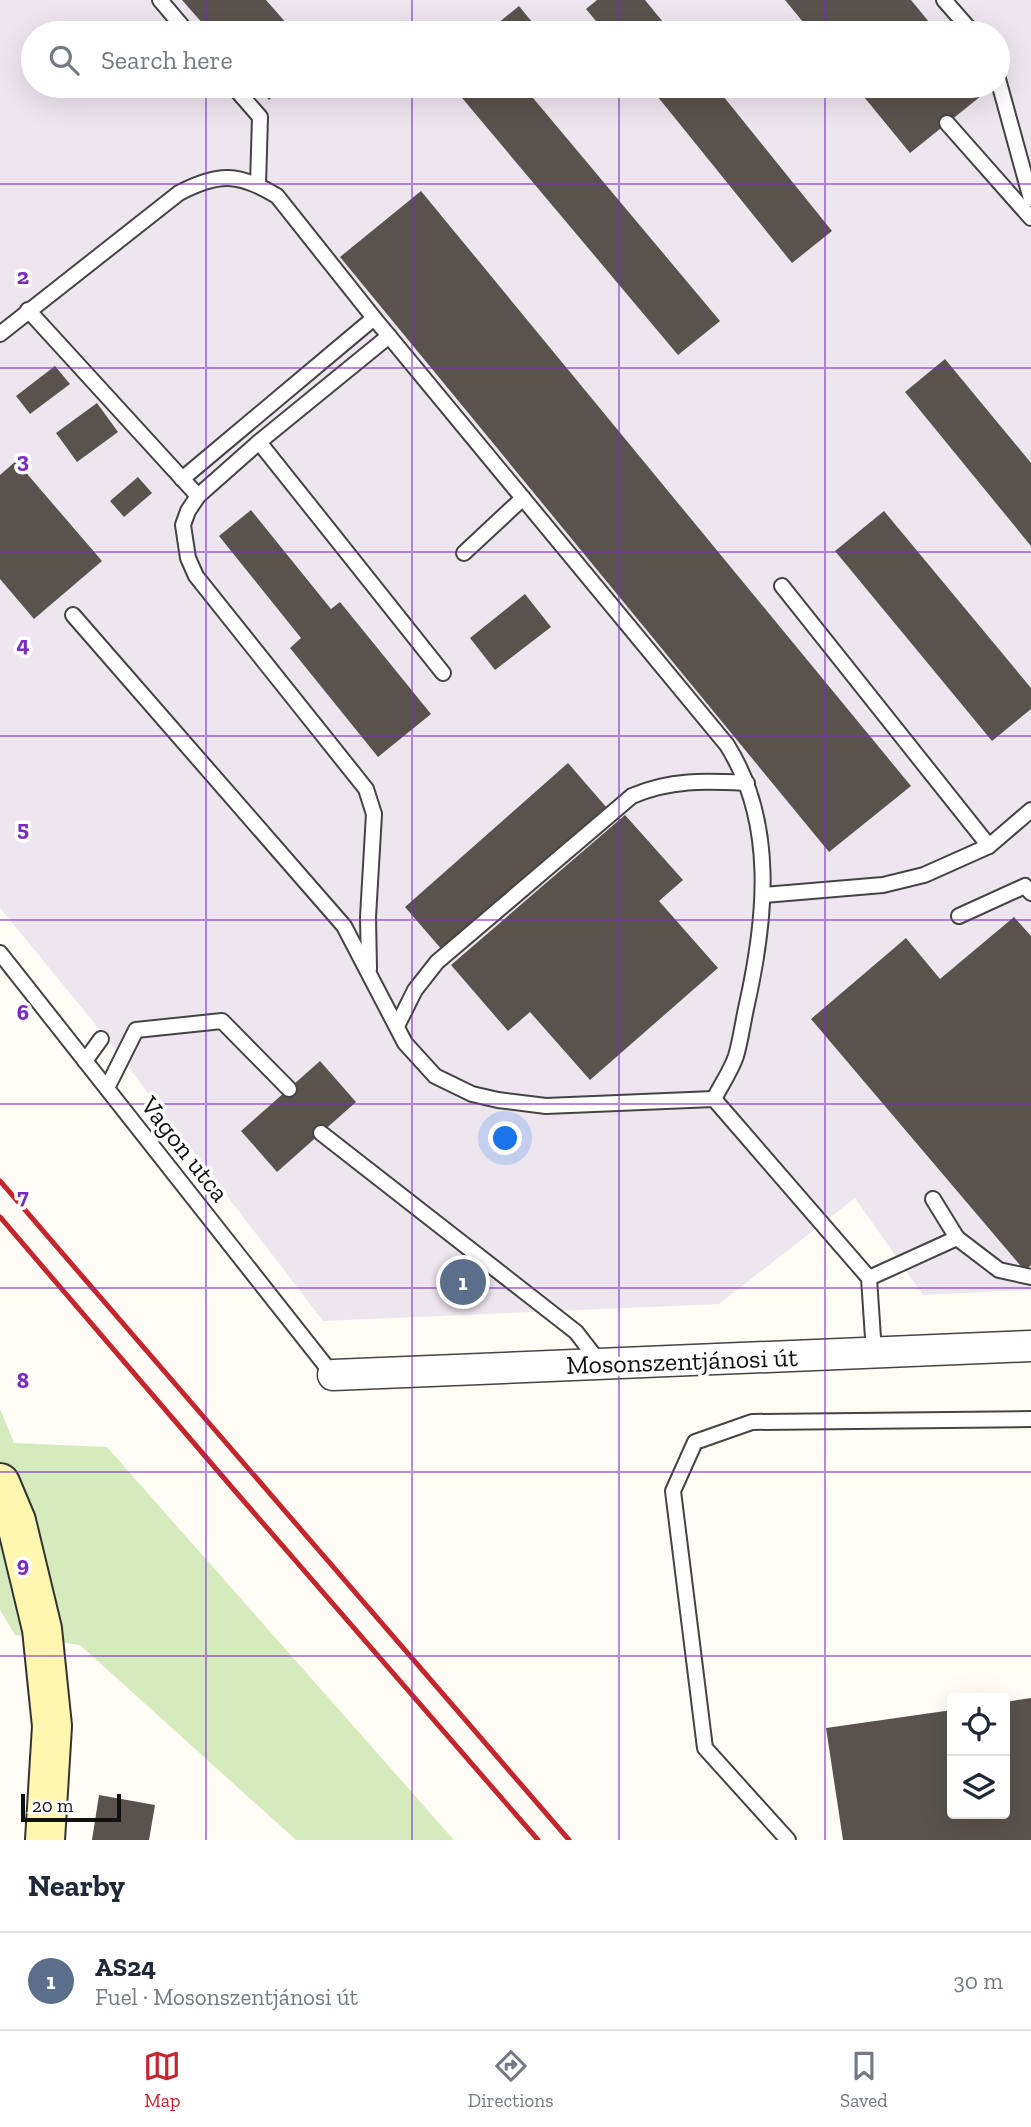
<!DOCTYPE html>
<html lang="en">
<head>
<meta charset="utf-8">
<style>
  :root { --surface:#fff; --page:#f6f6f7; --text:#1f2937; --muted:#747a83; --line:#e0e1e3; --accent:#c4262e }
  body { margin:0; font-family:"Zilla Slab",serif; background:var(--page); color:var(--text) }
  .controls { position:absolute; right:21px; bottom:21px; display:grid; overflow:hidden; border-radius:7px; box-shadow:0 7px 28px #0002 }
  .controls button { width:63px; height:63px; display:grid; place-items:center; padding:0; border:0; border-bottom:2px solid var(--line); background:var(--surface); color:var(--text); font:35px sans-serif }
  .scale { position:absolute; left:21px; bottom:18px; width:100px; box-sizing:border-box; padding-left:7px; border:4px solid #111; border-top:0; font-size:19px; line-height:24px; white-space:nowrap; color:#111; -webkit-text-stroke:5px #fff; paint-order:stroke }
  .you { position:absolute; left:506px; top:1139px; width:24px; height:24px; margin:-18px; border:5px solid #fff; border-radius:50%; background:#1a73e8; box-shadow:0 0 0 10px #1a73e833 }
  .badge { display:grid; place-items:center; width:46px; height:46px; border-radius:50%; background:var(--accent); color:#fff; font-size:23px; font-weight:700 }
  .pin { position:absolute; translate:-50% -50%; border:4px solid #fff; box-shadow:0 2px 7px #0006 }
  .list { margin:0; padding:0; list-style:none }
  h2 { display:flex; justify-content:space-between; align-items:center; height:91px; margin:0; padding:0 28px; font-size:30px }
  h2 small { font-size:23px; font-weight:400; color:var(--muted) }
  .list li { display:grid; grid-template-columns:46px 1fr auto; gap:21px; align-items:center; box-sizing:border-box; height:98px; padding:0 28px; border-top:2px solid var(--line) }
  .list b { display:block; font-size:26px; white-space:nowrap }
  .list p { margin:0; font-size:23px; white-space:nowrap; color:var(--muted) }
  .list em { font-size:23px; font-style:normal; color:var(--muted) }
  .icon { flex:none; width:38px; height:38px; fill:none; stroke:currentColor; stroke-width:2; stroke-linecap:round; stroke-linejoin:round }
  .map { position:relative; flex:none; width:1031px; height:1840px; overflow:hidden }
  .search { position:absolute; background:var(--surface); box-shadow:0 7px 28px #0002; left:21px; right:21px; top:21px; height:77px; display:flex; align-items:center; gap:18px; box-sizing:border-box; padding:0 24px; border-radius:38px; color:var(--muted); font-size:26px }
  .sheet { height:189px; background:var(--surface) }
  nav { display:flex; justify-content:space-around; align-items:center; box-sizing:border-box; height:98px; border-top:2px solid var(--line); background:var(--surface); font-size:19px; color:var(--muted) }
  nav a { display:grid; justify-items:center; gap:4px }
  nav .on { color:var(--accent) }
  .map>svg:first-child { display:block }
  .industrial { fill:#eee6ef; fill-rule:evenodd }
  .green { fill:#d5ebbd }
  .building { fill:#5a524d }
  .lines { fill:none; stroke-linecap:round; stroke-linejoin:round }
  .lane-casing { stroke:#444; stroke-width:18 }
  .street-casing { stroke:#444; stroke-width:33 }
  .secondary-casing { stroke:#333; stroke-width:42 }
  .lane { stroke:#fff; stroke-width:14 }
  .street { stroke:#fff; stroke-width:30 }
  .secondary { stroke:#fff6b0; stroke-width:38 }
  .rail { stroke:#c4262e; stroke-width:5 }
  .grid { fill:none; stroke:#7b2cbf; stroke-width:2; stroke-opacity:0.55 }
  .labels { text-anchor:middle; stroke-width:7; stroke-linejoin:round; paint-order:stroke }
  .street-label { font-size:26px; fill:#111; stroke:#fff }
  .grid-label { font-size:23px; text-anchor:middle; font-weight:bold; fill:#7b2cbf; stroke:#fff; stroke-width:7; stroke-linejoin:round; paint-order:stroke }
</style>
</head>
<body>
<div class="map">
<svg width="1031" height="1840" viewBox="0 0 1031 1840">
  <rect width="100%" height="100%" fill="#fffdf5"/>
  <path class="industrial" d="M0,0H1031V1290L923,1295L855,1198L719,1304L323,1321L96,1025L0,908ZM33,33H998V86H33Z"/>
  <polygon class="green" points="0,1409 14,1443 107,1447 454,1840 296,1840 80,1645 15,1635 0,1610"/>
  <g class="building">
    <polygon points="182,0 266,0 295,33 211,33"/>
    <polygon points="597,0 645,0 672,33 606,33 586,9"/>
    <polygon points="785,0 911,0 938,33 812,33"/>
    <polygon points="519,6 541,33 486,33"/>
    <polygon points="257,86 285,86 269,100"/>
    <polygon points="452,86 523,86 720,321 678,355"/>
    <polygon points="649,86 715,86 832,231 792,263"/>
    <polygon points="855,86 981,86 986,92 910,153"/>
    <polygon points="421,191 911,786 829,852 340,257"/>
    <polygon points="945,359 1031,463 1031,546 905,392"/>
    <polygon points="55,366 70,384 30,414 16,396"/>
    <polygon points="97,403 118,432 77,462 56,433"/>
    <polygon points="16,461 102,561 34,619 0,579 0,475"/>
    <polygon points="138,477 152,493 124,517 110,501"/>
    <polygon points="251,510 331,609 340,602 431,714 378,757 290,648 301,638 219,536"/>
    <polygon points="884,511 1031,688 1031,709 992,741 835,551"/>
    <polygon points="525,594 551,627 495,670 470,638"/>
    <polygon points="568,763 607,808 443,951 405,907"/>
    <polygon points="625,815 683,880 659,901 718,968 590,1080 530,1012 508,1031 451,965"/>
    <polygon points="1014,917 1031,936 1031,1265 1025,1271 811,1019 906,938 940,979"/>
    <polygon points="320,1061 356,1102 277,1172 241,1131"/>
    <polygon points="1031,1698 1031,1840 843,1840 826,1728 952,1710 952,1814 1005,1814 1005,1702"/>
    <polygon points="99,1795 155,1805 149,1840 92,1840"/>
  </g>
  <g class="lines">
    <g class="lane-casing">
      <g id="lane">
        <polyline points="160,0 188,33"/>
        <polyline points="944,0 973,33"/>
        <polyline points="998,79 1031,199"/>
        <polyline points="233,86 260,117 258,184"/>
        <polyline points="947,123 1031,218"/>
        <polyline points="28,310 198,496"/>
        <path d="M0,334L179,193C219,172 239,173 277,196L374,318L727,745C776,823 766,918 747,1004C743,1021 741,1039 736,1056C731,1071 721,1085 714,1099"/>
        <polyline points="259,442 443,673"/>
        <polyline points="182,479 374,318"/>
        <polyline points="464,553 523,498"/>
        <polyline points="782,586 989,846"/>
        <polyline points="73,615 344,926 405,1043 435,1076 472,1094 498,1100 546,1106 714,1099 869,1278 874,1353"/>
        <polyline points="764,895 883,885 924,875 989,846 1031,810"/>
        <polyline points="959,916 1025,886 1031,893"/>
        <polyline points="0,953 333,1375"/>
        <polyline points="369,969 368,917 374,814 366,789 196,576 188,558 183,525 188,511 198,496 259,442 389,336"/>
        <path d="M397,1026L415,990L437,962L632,796C671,779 706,781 747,783"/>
        <polyline points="85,1061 101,1039"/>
        <polyline points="107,1088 136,1030 222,1021 289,1089"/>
        <polyline points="321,1133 576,1332 600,1363"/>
        <polyline points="933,1199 957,1238"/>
        <polyline points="869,1278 957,1238 999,1270 1031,1277"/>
        <polyline points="788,1840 705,1748 673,1491 695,1442 752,1422 1031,1419"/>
      </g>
    </g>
    <g class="street-casing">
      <polyline id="street" points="333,1375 1031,1346"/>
    </g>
    <g class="secondary-casing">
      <polyline id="secondary" points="0,1483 16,1521 42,1629 52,1726 45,1840"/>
    </g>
    <use href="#lane" class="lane"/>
    <use href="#street" class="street"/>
    <use href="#secondary" class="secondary"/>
    <g class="rail">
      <polyline points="0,1181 569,1840"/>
      <polyline points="0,1217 235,1491 538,1840"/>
    </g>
  </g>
  <path class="grid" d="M206,0V33M412,0V33M619,0V33M825,0V33M206,86V1840M412,86V1840M619,86V1840M825,86V1840M0,184H1031M0,368H1031M0,552H1031M0,736H1031M0,920H1031M0,1104H1031M0,1288H1031M0,1472H1031M0,1656H1031"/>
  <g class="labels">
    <g class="street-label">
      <text transform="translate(185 1149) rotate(52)" y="9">Vagon utca</text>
      <text transform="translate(682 1361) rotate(-2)" y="9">Mosonszentjánosi út</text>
    </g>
  </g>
  <g class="grid-label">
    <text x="23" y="284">2</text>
    <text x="23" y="468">3</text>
    <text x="23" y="652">4</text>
    <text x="23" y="836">5</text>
    <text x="23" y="1020">6</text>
    <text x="23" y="1204">7</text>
    <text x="23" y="1388">8</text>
    <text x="23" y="1572">9</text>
  </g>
</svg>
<div class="controls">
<button><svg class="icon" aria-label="locate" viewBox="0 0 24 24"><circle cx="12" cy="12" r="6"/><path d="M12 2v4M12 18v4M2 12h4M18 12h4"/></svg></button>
<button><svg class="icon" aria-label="layers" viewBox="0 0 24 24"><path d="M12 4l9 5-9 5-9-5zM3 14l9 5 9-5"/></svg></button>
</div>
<div class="scale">20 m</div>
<div class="you"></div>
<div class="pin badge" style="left:463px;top:1282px;background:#5c6f8a">1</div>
<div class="search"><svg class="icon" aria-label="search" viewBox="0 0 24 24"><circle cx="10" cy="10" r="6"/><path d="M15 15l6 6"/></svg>Search here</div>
</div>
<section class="sheet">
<h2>Nearby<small></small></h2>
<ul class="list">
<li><span class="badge" style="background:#5c6f8a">1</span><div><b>AS24</b><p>Fuel · Mosonszentjánosi út</p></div><em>30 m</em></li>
</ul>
</section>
<nav>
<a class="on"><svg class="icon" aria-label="map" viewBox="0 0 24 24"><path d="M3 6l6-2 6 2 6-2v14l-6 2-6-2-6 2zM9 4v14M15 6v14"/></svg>Map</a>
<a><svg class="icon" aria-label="directions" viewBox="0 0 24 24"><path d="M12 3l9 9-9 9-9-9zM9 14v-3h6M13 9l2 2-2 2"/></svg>Directions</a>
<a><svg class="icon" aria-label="saved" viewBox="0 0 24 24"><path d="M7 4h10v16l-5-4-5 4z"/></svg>Saved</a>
</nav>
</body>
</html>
